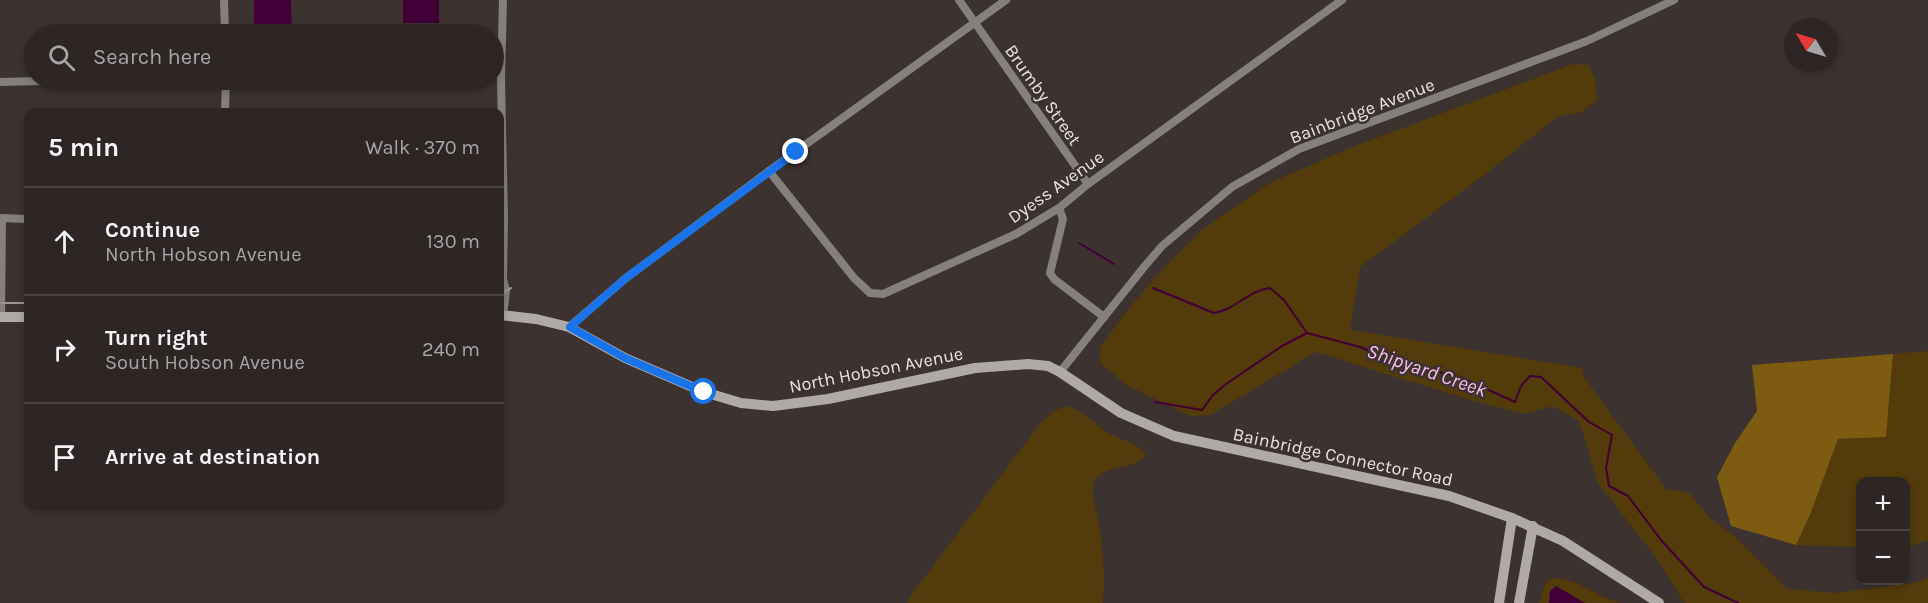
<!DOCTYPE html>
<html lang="en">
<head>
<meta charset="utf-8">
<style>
  :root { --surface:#2d2625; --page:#393232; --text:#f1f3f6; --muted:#a7a5a7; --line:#484342 }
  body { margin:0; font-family:Karla,sans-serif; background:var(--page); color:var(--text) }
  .controls { position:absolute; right:18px; bottom:18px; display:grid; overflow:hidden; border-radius:12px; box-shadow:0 3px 9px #0003 }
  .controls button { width:54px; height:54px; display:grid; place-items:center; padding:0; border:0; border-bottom:2px solid var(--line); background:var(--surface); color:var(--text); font:30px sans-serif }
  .compass { position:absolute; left:1784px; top:18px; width:54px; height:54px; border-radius:50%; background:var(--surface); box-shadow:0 3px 9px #0003; rotate:308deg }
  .stop { position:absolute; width:18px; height:18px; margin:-14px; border:4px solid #1a73e8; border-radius:50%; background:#fff }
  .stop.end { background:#1a73e8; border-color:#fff; box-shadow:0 2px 6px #0008 }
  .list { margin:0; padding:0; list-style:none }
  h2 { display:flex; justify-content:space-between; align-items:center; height:78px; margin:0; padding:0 24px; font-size:26px }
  h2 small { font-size:20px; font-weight:400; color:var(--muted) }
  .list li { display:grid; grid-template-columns:39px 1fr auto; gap:18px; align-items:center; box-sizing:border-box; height:108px; padding:0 24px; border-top:2px solid var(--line) }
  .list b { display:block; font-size:22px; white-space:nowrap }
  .list p { margin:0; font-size:20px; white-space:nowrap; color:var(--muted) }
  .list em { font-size:20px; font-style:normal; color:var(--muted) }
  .icon { flex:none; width:33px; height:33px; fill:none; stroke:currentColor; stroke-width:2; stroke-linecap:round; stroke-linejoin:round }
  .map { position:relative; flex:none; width:1928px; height:603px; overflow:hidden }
  .search { position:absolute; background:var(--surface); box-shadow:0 3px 9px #0003; left:24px; top:24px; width:480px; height:66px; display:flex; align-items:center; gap:15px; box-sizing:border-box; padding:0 21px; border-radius:33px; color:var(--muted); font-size:22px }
  .panel { position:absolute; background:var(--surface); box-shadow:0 3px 9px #0003; left:24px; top:108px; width:480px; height:402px; border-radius:12px }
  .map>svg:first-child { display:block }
  .green { fill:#523c0a }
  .forest { fill:#7c5c11 }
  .water { fill:#430038 }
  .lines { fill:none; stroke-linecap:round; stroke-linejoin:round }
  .stream { stroke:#430038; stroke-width:2 }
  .street { stroke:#84807d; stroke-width:8 }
  .secondary { stroke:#b0aaa6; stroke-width:10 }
  .rail { stroke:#9b9492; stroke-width:2 }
  .route { stroke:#1a73e8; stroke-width:8 }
  .labels { text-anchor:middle; stroke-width:5; stroke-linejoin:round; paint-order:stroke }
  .street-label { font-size:18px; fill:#e9e3e2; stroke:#3c3331 }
  .water-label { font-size:20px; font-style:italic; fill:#fcbfec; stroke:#3c3331 }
</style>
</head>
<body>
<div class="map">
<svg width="1928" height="603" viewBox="0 0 1928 603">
  <rect width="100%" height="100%" fill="#3c3331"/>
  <g class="green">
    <polygon points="1573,64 1589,65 1595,79 1597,100 1581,112 1557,117 1484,175 1360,267 1350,330 1582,368 1584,377 1666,489 1689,493 1710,518 1733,535 1787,589 1835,593 1914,583 1928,578 1928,603 1686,603 1683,601 1658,560 1597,482 1585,438 1578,420 1552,406 1525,414 1471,400 1316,352 1210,415 1191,416 1128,386 1101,364 1100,348 1126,312 1153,280 1199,232 1268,184 1350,148"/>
    <polygon points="1928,351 1928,540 1906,548 1906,482 1860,482 1860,547 1796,545 1810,515 1838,439 1886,437 1893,354"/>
    <path d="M1066,406C1083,410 1093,423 1107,432C1120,440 1135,442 1146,453C1136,472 1107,462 1095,480C1090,489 1094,502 1096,511C1103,542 1105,572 1103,603H907L913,593L1039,425L1054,411Z"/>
    <path d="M1552,578C1578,578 1597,599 1622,603H1539L1545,584Z"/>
  </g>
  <polygon class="forest" points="1893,354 1886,437 1838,439 1810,515 1796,545 1731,526 1717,477 1735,443 1757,411 1752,365"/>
  <g class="water">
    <polygon points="254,0 291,0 292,34 254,34"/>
    <rect x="403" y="0" width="36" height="23"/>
    <polygon points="1556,586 1585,603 1549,603 1550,591"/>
  </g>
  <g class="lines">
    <g class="stream">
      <polyline points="1079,243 1114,264"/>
      <path d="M1153,288L1214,313C1235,310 1249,290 1270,288L1284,300L1307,333L1360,347L1422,372L1445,373L1460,377L1515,402L1521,386L1530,376L1541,377L1589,422L1612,435L1606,468L1609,486L1628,496L1661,540L1704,587L1738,603"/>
      <polyline points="1155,402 1202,410 1213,395 1226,384 1282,346 1307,333"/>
    </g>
    <g class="street">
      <polyline points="224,0 225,34"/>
      <polyline points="959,0 1088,184"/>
      <polyline points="154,80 226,85 479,80"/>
      <polyline points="0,82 82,80"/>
      <polyline points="225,112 226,80"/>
      <polyline points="769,171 854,278 870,293 883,294 1016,234 1059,208 1088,184 1342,0"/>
      <polyline points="1059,208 1063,219 1050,273 1054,279 1104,317"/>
      <polyline points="503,315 506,291 503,279 504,219 501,79 503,0"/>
      <polyline points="1,317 2,218 28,219"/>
      <polyline points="569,327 626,278 769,171 1006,0"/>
      <polyline points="1060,372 1144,267 1162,246 1232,187 1299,149 1587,41 1674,0"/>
    </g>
    <g class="secondary">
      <polyline points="500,315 536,319 569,327 625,358 704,392 741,403 773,406 828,399 975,368 1028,364 1048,366 1060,372 1121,413 1174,436 1449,496 1512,518 1563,541 1659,603"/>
      <polyline points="0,317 28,317"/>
      <polyline points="1499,603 1512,518"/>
      <polyline points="1519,603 1533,526"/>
    </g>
    <g class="rail">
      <polyline points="500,294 511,288"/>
      <polyline points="0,303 28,303"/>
    </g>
  </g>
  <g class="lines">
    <polyline class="route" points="704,392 625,358 570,327 626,278 796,152"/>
  </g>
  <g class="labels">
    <g class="street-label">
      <text transform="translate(1043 95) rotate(55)" y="6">Brumby Street</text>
      <text transform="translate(1362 111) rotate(-21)" y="6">Bainbridge Avenue</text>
      <text transform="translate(1056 187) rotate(-35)" y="6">Dyess Avenue</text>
      <text transform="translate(876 370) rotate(-11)" y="6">North Hobson Avenue</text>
      <text transform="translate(1343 457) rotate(12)" y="6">Bainbridge Connector Road</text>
    </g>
    <g class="water-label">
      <text transform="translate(1427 370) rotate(19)" y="7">Shipyard Creek</text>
    </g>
  </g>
</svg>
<div class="controls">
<button>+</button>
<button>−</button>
</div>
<svg class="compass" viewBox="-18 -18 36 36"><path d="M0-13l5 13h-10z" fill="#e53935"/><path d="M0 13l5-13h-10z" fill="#a7a5a7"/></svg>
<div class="stop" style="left:704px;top:392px"></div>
<div class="stop end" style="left:796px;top:152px"></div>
<div class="search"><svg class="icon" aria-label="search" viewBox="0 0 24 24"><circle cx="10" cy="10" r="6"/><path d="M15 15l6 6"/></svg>Search here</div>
<section class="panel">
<h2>5 min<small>Walk · 370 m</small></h2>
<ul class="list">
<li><svg class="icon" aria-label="ahead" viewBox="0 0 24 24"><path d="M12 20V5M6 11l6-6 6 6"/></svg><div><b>Continue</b><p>North Hobson Avenue</p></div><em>130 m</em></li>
<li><svg class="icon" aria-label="right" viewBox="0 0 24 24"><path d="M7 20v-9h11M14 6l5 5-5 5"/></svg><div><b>Turn right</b><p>South Hobson Avenue</p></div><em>240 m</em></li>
<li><svg class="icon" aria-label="arrive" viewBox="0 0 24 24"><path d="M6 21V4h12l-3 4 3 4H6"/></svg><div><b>Arrive at destination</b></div></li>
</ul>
</section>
</div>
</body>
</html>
